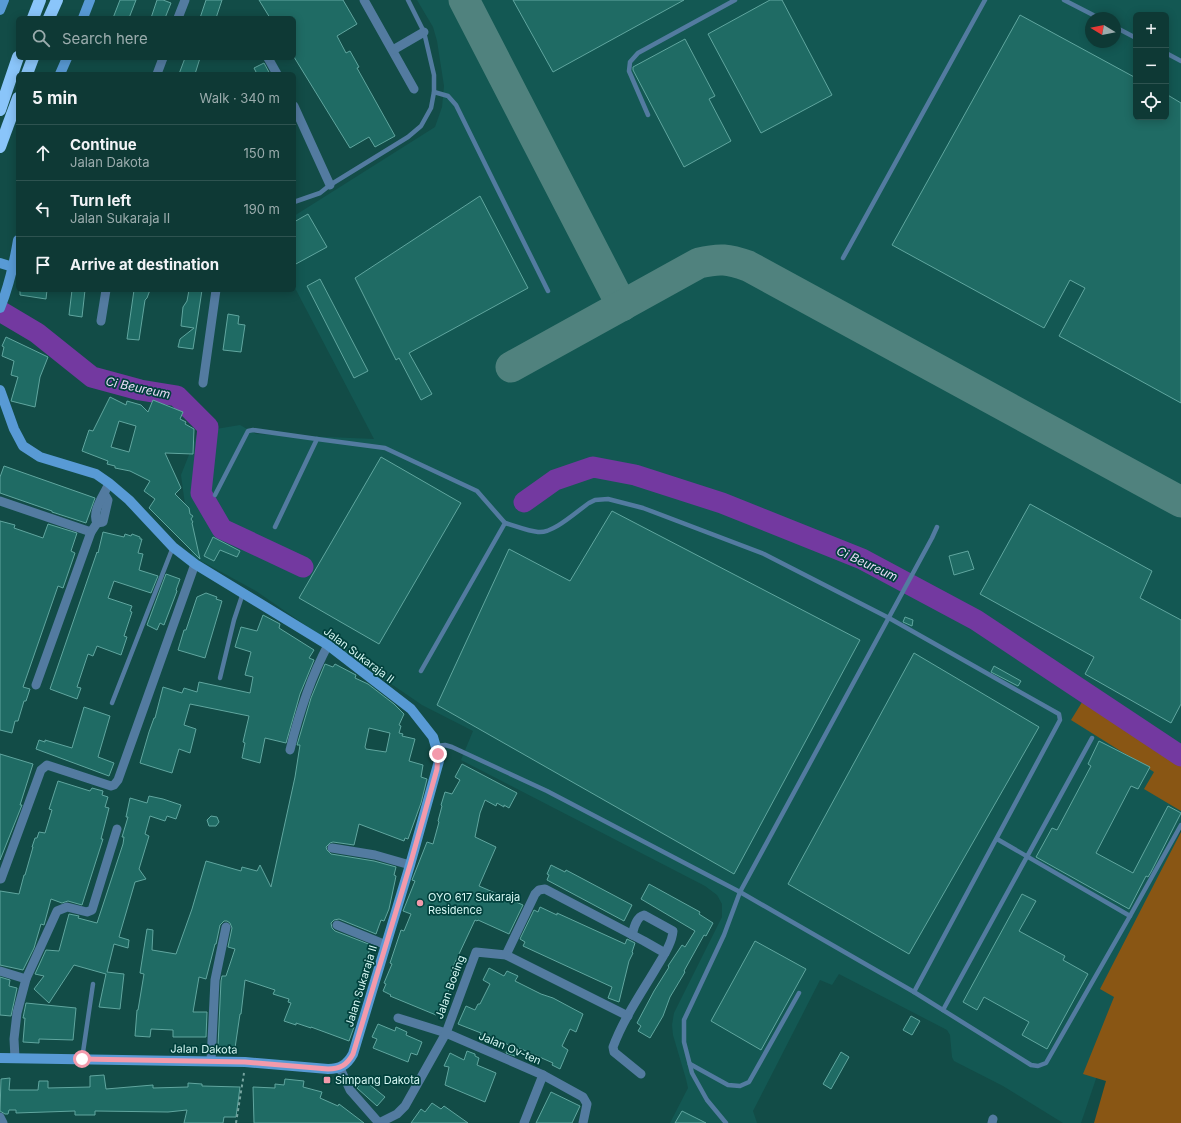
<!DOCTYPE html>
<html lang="en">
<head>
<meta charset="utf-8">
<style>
  :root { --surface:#0e3935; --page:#17403d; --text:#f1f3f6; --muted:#9bacad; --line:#2e5350 }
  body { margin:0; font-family:Inter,sans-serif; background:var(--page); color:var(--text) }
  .controls { position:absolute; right:12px; top:12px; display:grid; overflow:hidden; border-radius:6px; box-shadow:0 2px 10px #0003 }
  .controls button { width:36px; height:36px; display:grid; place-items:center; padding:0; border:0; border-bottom:1px solid var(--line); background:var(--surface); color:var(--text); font:20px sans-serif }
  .compass { position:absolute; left:1085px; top:12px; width:36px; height:36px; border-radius:50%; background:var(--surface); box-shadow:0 2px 10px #0003; rotate:280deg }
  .stop { position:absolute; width:12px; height:12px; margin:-9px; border:3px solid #f39aab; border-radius:50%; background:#fff }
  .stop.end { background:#f39aab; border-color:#fff; box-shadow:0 1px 4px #0008 }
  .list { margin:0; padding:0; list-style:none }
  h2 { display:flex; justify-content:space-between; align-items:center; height:52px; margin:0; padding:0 16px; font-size:17px }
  h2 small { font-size:13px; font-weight:400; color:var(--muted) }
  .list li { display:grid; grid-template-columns:26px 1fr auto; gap:12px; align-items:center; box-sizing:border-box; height:56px; padding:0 16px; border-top:1px solid var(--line) }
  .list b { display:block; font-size:15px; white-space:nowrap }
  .list p { margin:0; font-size:13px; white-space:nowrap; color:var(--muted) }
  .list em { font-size:13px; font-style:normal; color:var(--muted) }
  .icon { flex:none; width:22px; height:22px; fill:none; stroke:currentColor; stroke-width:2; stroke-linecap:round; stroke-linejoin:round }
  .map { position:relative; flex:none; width:1181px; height:1123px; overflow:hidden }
  .search { position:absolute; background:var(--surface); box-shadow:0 2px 10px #0003; left:16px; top:16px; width:280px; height:44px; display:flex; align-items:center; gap:10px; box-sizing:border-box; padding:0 14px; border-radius:6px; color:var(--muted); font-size:15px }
  .panel { position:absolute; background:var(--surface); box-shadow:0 2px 10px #0003; left:16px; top:72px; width:280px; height:220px; border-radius:6px }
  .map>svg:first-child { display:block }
  .built { fill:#135853; fill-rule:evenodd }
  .green { fill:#895614 }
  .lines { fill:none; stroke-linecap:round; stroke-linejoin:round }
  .river { stroke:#7339a0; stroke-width:21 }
  .taxiway { stroke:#50827e; stroke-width:31 }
  .building { fill:#1f6b64; stroke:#60a69f; fill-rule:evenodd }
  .path { stroke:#76a49f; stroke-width:2; stroke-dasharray:3 3; stroke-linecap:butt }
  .lane { stroke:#537ba0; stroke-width:4.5 }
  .street { stroke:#537ba0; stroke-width:9 }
  .secondary { stroke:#589ad5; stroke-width:10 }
  .highway { stroke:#8ac5fa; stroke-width:12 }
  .route { stroke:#f39aab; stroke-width:5 }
  .poi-dot { fill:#f39aab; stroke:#02413d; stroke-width:1.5 }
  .labels { text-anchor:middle; stroke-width:3.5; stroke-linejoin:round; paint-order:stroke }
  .street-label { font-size:11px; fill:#d6f8f4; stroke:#02413d }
  .poi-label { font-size:11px; fill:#d6f8f4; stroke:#02413d; text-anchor:start }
  .water-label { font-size:12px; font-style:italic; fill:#eaddf8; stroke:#02413d }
</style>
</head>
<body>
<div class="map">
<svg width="1181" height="1123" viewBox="0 0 1181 1123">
  <rect width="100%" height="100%" fill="#124c47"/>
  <path class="built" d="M417,0H1181V828L1081,1123H1063L1003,1086L954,1061L952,1057L950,1035L947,1030L839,974L832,985L820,980L753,1111L757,1123H670L688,1088L686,1079L673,1035L672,1025L674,1013L722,917V904L717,895L705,886L461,760L473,731L422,705L321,636L256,591L192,556L181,475L198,432L240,425L256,434L374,439L294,286V216L435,127L442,107L444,86L437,41L433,27ZM1136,15H1166V117H1136ZM1091,18H1115V42H1091Z"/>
  <g class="green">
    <polygon points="1056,677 1152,732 1173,750 1181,753 1181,811 1144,789 1154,772 1071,720 1084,699 1054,680"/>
    <polygon points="1181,832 1181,1123 1094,1123 1106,1081 1083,1074 1114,997 1100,989"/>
  </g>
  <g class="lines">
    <g class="river">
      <polyline points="0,311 37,333 92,377 140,390 177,396 208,427 201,493 222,529 303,567"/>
      <polyline points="524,502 555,480 593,467 635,475 722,503 862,559 976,620 1181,756"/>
    </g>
    <g class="taxiway">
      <polyline points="464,0 622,306"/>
      <path d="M511,367L699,263C720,258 728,259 748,266L1181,502"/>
    </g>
  </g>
  <g class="building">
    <polygon points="120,0 136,0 129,18 113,18"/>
    <polygon points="157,0 163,0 171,3 165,18 151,18"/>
    <polygon points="206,0 222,0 216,18 200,18"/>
    <polygon points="259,0 343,0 357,24 337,36 346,53 350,51 359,67 357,68 395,136 375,147 369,137 350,148 294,57 294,18 270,18"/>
    <polygon points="513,0 684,0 553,72"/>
    <polygon points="770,0 782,0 832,95 761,133 708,34"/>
    <polygon points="1020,15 1136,78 1136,117 1166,117 1166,94 1181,103 1181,403 1059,336 1085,288 1070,280 1044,328 892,245"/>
    <polygon points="685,39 715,96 709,99 731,141 684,167 633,70 633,67"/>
    <polygon points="185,58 200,58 195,74 179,74"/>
    <polygon points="264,63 270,74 257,74 254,68"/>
    <polygon points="480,196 528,288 409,353 432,394 421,400 399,358 396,360 355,278"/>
    <polygon points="308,214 327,247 294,265 294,222"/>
    <polygon points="320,279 368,371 354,378 307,286"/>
    <polygon points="20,290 47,290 46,299 20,295"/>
    <polygon points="72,290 85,290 82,317 69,315"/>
    <polygon points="134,290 150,290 147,298 145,300 139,340 127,339"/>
    <polygon points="189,290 202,290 193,349 178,347 180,339 194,328 181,326 183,307 187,301"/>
    <polygon points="228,314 239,316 238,324 245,325 241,352 223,350"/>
    <polygon points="6,337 48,357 40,377 35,407 11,401 18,377 11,375 14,361 2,356 4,347 2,346"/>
    <path d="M110,397L126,405L127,401L141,405L148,412L153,400L183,412L180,419L186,422L185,424L194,429L193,454L165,453L181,488L175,494L189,508L190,514L193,516L191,519L193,522L192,523L200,559L149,508L155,499L144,491L150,481L130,471L115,468V466L107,464L108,461L82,451L89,430L93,431ZM119,421L136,426L129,452L111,447Z"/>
    <polygon points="381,457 461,503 379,644 299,598"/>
    <polygon points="4,466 95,498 86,523 52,512 52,511 0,493 0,477"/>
    <polygon points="1030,504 1152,571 1140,598 1181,620 1181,704 1171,723 1085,674 1094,657 980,594"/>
    <polygon points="612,511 860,640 734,874 437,705 509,549 570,581"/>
    <polygon points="0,521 15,525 14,528 43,538 48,524 77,533 71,551 75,553 63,588 58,586 23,687 30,689 26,701 24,701 18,721 15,721 12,733 0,730"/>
    <polygon points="103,532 124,537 125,534 131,536 132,534 140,537 140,539 142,539 138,553 143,554 139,570 158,576 151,593 114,581 108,598 132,606 130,611 132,612 124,636 127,637 121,655 97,646 93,656 88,654 77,687 81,688 77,699 50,689 97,552 98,553"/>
    <polygon points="213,537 240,551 237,557 220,550 214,561 204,556"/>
    <polygon points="968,551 974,569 954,575 949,556"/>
    <polygon points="166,574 180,579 176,590 177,591 164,625 160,623 157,630 147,625"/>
    <polygon points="206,593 217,597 216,599 222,601 205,658 178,650 184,630 186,630 197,597"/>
    <polygon points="263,615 280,624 279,628 314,650 309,658 314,660 300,694 286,743 265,738 260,763 242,758 245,743 243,742 249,716 190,704 184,725 196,729 190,753 179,749 172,773 140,763 149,732 154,718 155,718 163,687 182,693 184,688 197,692 199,682 250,693 253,677 245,675 251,652 235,647 241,627 257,631"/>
    <polygon points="905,617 913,620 912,626 903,622"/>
    <polygon points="914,653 1039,727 909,954 788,884"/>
    <path d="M325,664L333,667L335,664L354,674L356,675L355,678L368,684L394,704L404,714L399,725L401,726L399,733L403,734L402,736L415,739L409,761L423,765L421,777L427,779L421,803L408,839L405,838L404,841L359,824L354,845L333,842L330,843L326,847L327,850L331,854L374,861L396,867L394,875L396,876L395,881L389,909L384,921L381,920L376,934L339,919L334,920L331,923L332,928L335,931L371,945L368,955H369L366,963L369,964L361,983L363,984L357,1003L351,1018L354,1019L352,1025L354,1027L349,1041L311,1027V1028L296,1023V1025L284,1021L291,1003L288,1002L289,999L273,994L275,990L245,980L241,1014H240L235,1048L218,1046L221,981L222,976H226L235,949L228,947L232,928L230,923L227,921H224L220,925L216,944H215L206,979L199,977L193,1012H207L206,1037H173V1030L151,1029L150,1037L135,1036L137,1010H138L144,974L140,973L147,929L153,930L152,950L176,954L192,909L206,861L241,871L242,867L257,871L260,865L271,887L295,777L300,745H297L311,698ZM369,728L390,733L386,752L366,749L365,747Z"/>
    <polygon points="994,666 1021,681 1018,686 991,672"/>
    <polygon points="84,707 110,716 98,757 114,763 109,776 36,749 39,740 45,742 45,740 72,748"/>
    <polygon points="1099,741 1150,767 1138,789 1131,786 1096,853 1133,873 1168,806 1181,813 1151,872 1148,877 1146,876 1129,909 1036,857 1052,828 1057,830 1091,766 1088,764"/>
    <polygon points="0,754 33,764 20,805 22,805 0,860"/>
    <polygon points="462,764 517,793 509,808 504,805 504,807 497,803 496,806 485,800 480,813 475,837 496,847 479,886 523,905 509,934 478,920 477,921 475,920 451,971 453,973 446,986 450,987 444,1003 442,1002 436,1015 390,996 391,995 383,991 386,984 384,983 392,964 390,963 401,930 404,931 411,914 403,911 415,881 412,880 427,842 433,844 439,822 438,821 442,806 441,805 445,792 452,794 460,780 455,777"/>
    <polygon points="58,781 90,791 92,788 103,791 102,795 108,797 105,807 109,808 101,839 103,839 82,905 68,901 62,903 51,899 44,925 41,924 34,948 23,970 0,965 0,891 19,894 24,875 25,875 33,847 32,847 35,838 37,838 39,832 45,833 52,810 49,809"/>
    <polygon points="149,796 163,799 181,805 176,819 167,816 165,821 150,816 145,834 149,836 139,869 146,879 135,882 119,937 129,940 128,948 114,944 107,972 124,974 120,1009 99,1007 106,974 74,965 49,1003 34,989 44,976 35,974 46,950 59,951 69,914 79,916 78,918 97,923 123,844 124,837 122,837 128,817 126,817 130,798 147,803"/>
    <polygon points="211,816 217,817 219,822 216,826 209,826 207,820"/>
    <polygon points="551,865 565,872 566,870 632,905 624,921 547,880 549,875 547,874"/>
    <polygon points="649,884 700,912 699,914 713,923 706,936 704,935 684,971 685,972 670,997 663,1016 650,1038 638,1031 641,1026 637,1023 654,991 669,967 668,966 682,945 685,947 695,931 641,899"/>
    <polygon points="1022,894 1036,901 1019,931 1065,956 1063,960 1088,974 1047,1049 1022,1035 1029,1022 984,997 977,1010 963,1002"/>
    <polygon points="540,907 557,915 557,913 625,944 627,939 635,943 632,952 633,953 629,961 619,1002 608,998 612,987 523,946 525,942 520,939 534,910 538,912"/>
    <polygon points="755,941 806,969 761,1050 711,1021"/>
    <polygon points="489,968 504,976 507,971 518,976 515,981 541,994 553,998 583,1014 576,1032 570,1029 562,1046 568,1050 560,1069 552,1065 553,1063 519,1048 515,1056 506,1053 509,1045 489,1037 488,1040 480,1036 481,1033 458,1024 466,1006 475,1010 478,1004 480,1004 490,984 483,980"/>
    <polygon points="0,977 10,980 9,986 17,988 11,1016 0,1015"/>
    <polygon points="26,1003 76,1008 73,1040 39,1039 39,1043 23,1042 25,1018 23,1018"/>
    <polygon points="911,1016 920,1021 912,1035 903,1030"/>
    <polygon points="378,1024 395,1031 396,1027 407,1032 406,1035 422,1042 417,1055 411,1053 408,1062 373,1048 377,1039 372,1037"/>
    <polygon points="467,1051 475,1054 475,1056 479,1058 477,1065 496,1073 485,1102 445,1085 449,1067 444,1066 450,1053 464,1060"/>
    <polygon points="841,1052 849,1057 831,1089 823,1084"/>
    <polygon points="104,1075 106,1089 153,1085 153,1088 188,1087 188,1083 202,1084 202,1086 240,1087 236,1117 224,1117 223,1123 184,1123 187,1110 168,1112 95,1111 95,1115 75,1115 75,1111 16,1113 16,1110 9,1110 8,1114 5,1114 0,1111 1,1079 10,1078 9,1090 38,1090 39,1081 48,1081 48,1088 90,1087 90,1076"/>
    <polygon points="285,1079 304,1081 303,1087 322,1092 320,1098 338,1106 339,1104 364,1123 254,1123 253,1087 275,1088 275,1084 284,1085"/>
    <polygon points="364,1080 385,1097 377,1106 357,1088"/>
    <polygon points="551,1092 580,1106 572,1123 536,1123"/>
    <polygon points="432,1103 441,1109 444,1106 468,1123 411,1123 421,1109 425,1112"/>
    <polygon points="682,1111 706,1123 675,1123"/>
  </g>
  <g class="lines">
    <polyline class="path" points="236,1123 244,1073"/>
    <g class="lane">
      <polyline points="1064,0 1099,18"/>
      <polyline points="1115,27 1136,38"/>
      <polyline points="1166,53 1181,61"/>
      <polyline points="434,92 448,96 456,105 490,174 548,291"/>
      <polyline points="648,115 629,71 630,62 638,53 735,0"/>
      <polyline points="294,202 320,193 330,185 408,137 421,126 431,108 434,92 434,75 424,32 408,0"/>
      <polyline points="843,258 985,0"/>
      <polyline points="215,495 248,431 253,430 317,439"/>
      <polyline points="275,527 317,439 385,448 477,491 505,523"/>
      <path d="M421,671L505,523C516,526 527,531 538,532C553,534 577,511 589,503L595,500L608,499L643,508L764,554L889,618L1059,714L1060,720L914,992L740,892L547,791L452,747L445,745L436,746"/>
      <polyline points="220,678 234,620 243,593"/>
      <polyline points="112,703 173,547"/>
      <polyline points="1130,916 1181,825"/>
      <polyline points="914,992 1031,1065 1038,1066 1046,1063 1130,916 997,839"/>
      <polyline points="943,1010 1092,738"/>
      <polyline points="82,1059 93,984"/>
      <polyline points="690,1064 728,1085 740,1086 749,1082 799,993"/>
      <polyline points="726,1123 707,1100 692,1073 684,1042 684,1020 724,935 740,892 932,538 937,527"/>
    </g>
    <g class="street">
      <polyline points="364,0 414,89"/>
      <polyline points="178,18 185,0"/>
      <polyline points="393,50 424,32"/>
      <polyline points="268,58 277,74"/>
      <polyline points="157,74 163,58"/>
      <polyline points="294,106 330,185"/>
      <polyline points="101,321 106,290"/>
      <polyline points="203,383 216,290"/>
      <polyline points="0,501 91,532"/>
      <polyline points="97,523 103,522 108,500 105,495"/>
      <path d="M36,685L91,532L97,523C91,511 105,494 109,483"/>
      <path d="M290,750C299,713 310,679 328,645"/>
      <polyline points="332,848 375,855 410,865"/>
      <polyline points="1,879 41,770 47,765 111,786 114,785 118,780 195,564"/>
      <polyline points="337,925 386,945"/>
      <path d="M632,935C634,928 636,917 644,915L673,931C672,944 662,958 655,970C640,995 623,1020 613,1047L614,1052L641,1074"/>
      <polyline points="506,955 535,894 539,890 545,889 644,941 665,953"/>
      <polyline points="0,971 26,979"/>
      <polyline points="398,1018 446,1033 543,1075 583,1097 587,1104 583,1123"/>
      <polyline points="15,1058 14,1039 17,1013 26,979 57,911 67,907 87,912 92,910 117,829"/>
      <polyline points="211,1061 215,980 226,927"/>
      <polyline points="340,1068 350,1090 379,1123"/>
      <polyline points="0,1117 3,1123"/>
      <polyline points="379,1123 397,1114 405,1106 446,1033 476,952 506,955 628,1016"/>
      <polyline points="524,1123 543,1075"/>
      <polyline points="992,1123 993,1119"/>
    </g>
    <g class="secondary">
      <polyline points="0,10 4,0"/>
      <polyline points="83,18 90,0"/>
      <polyline points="60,74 67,58"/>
      <polyline points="0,263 13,267"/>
      <path d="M0,308C9,286 14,264 18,240"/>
      <path d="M0,390L14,429L23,446L40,457L96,474L109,483L129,500L173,547L195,564L328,645L411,709L433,737L438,754L439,761L410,865L353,1054C347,1065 340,1069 328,1069L245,1062L0,1058"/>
    </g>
    <g class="highway">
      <polyline points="33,18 40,0"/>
      <polyline points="49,18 57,0"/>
      <polyline points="27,74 33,58"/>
      <polyline points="0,110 18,57"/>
      <polyline points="0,147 18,98"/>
    </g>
  </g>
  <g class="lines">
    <path class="route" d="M82,1059L245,1062L328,1069C340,1069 347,1065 353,1054L410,865L437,769L438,754"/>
  </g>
  <g class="poi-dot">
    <circle cx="420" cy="903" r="4"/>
    <rect x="323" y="1076" width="8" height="8" rx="2"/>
  </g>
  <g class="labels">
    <g class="street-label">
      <text transform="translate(359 655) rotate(37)" y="4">Jalan Sukaraja II</text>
      <text transform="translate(361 986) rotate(-73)" y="4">Jalan Sukaraja II</text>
      <text transform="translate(450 987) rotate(-70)" y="4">Jalan Boeing</text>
      <text transform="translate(510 1048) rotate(23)" y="4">Jalan Ov-ten</text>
      <text transform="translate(204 1049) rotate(1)" y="4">Jalan Dakota</text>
    </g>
    <g class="poi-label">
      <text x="428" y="901">OYO 617 Sukaraja<tspan x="428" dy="13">Residence</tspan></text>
      <text x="335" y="1084">Simpang Dakota</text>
    </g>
    <g class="water-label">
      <text transform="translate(138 388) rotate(12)" y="4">Ci Beureum</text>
      <text transform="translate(867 564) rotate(25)" y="4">Ci Beureum</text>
    </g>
  </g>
</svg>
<div class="controls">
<button>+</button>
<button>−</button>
<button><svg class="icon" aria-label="locate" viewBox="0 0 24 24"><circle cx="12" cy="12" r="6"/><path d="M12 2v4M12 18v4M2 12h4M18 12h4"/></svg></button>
</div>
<svg class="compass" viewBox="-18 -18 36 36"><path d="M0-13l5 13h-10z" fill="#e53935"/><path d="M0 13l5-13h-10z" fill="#9bacad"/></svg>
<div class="stop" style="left:82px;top:1059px"></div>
<div class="stop end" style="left:438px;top:754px"></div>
<div class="search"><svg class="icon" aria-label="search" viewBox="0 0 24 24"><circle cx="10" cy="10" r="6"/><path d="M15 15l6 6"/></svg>Search here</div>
<section class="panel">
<h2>5 min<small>Walk · 340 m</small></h2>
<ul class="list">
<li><svg class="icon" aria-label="ahead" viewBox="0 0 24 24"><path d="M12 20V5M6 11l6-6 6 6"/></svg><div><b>Continue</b><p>Jalan Dakota</p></div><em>150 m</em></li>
<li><svg class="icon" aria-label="left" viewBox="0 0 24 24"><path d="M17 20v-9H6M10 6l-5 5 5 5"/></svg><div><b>Turn left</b><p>Jalan Sukaraja II</p></div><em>190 m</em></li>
<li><svg class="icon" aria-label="arrive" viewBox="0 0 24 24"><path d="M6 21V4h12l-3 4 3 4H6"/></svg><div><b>Arrive at destination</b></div></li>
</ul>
</section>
</div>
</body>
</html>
